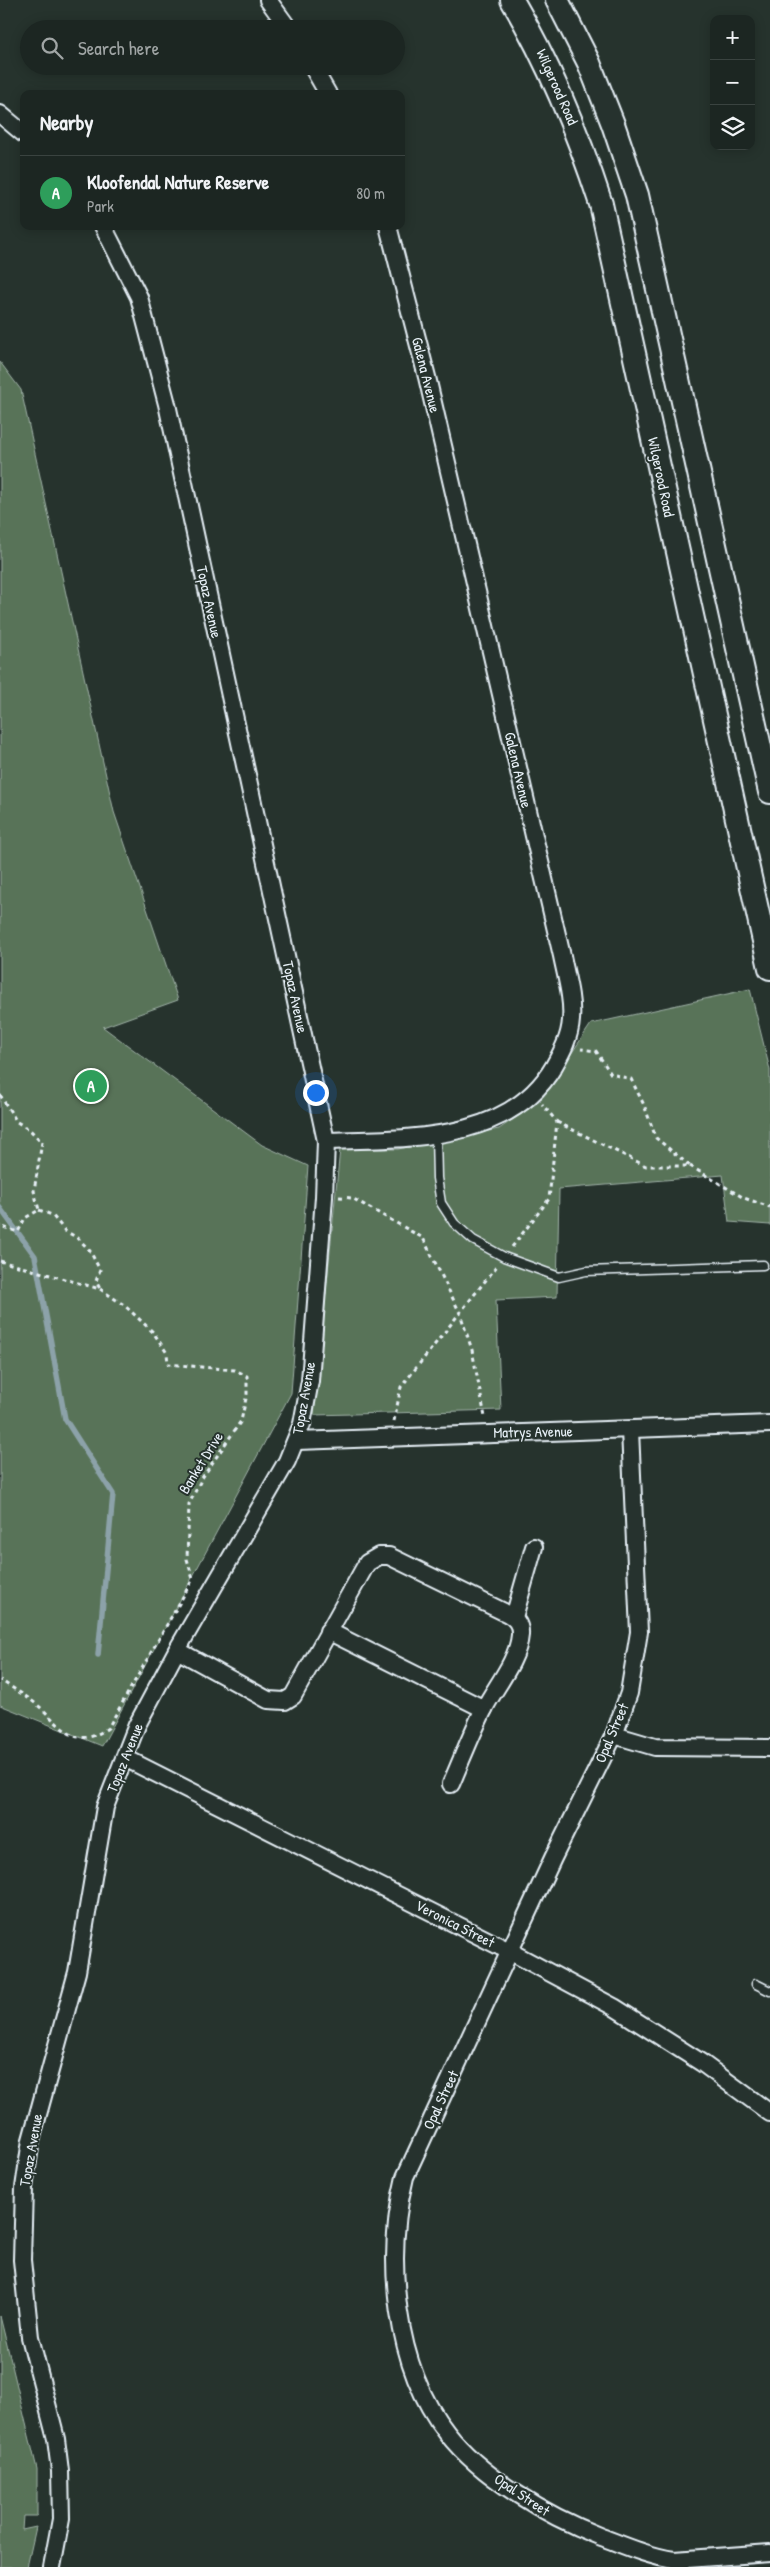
<!DOCTYPE html>
<html lang="en">
<head>
<meta charset="utf-8">
<style>
  :root { --surface:#1c2622; --page:#252e2a; --text:#f1f3f6; --muted:#a0a5a5; --line:#3a4340; --accent:#8bbbb9 }
  body { margin:0; font-family:"Patrick Hand",sans-serif; background:var(--page); color:var(--text) }
  .controls { position:absolute; right:15px; top:15px; display:grid; overflow:hidden; border-radius:10px; box-shadow:0 2px 12px #0003 }
  .controls button { width:45px; height:45px; display:grid; place-items:center; padding:0; border:0; border-bottom:1px solid var(--line); background:var(--surface); color:var(--text); font:25px sans-serif }
  .you { position:absolute; left:315px; top:1092px; width:18px; height:18px; margin:-12px; border:4px solid #fff; border-radius:50%; background:#1a73e8; box-shadow:0 0 0 8px #1a73e833 }
  .badge { display:grid; place-items:center; width:32px; height:32px; border-radius:50%; background:var(--accent); color:#fff; font-size:16px; font-weight:700 }
  .pin { position:absolute; translate:-50% -50%; border:2px solid #fff; box-shadow:0 1px 5px #0006 }
  .list { margin:0; padding:0; list-style:none }
  h2 { display:flex; justify-content:space-between; align-items:center; height:65px; margin:0; padding:0 20px; font-size:21px }
  h2 small { font-size:16px; font-weight:400; color:var(--muted) }
  .list li { display:grid; grid-template-columns:32px 1fr auto; gap:15px; align-items:center; box-sizing:border-box; height:75px; padding:0 20px; border-top:1px solid var(--line) }
  .list b { display:block; font-size:19px; white-space:nowrap }
  .list p { margin:0; font-size:16px; white-space:nowrap; color:var(--muted) }
  .list em { font-size:16px; font-style:normal; color:var(--muted) }
  .icon { flex:none; width:28px; height:28px; fill:none; stroke:currentColor; stroke-width:2; stroke-linecap:round; stroke-linejoin:round }
  .map { position:relative; flex:none; width:770px; height:2567px; overflow:hidden }
  .search { position:absolute; background:var(--surface); box-shadow:0 2px 12px #0003; left:20px; top:20px; width:385px; height:55px; display:flex; align-items:center; gap:12px; box-sizing:border-box; padding:0 18px; border-radius:28px; color:var(--muted); font-size:19px }
  .panel { position:absolute; background:var(--surface); box-shadow:0 2px 12px #0003; left:20px; top:90px; width:385px; height:140px; border-radius:10px }
  .map>svg:first-child { display:block }
  .green { fill:#597359; stroke:#a0b2a8 }
  .lines { fill:none; stroke-linecap:round; stroke-linejoin:round }
  .stream { stroke:#8ca2a9; stroke-width:5.5 }
  .lane-casing { stroke:#e8f1f8; stroke-width:11 }
  .street-casing { stroke:#e8f1f8; stroke-width:20 }
  .secondary-casing { stroke:#e8f1f8; stroke-width:26 }
  .path { stroke:#e8f1f8; stroke-width:3; stroke-dasharray:4 4; stroke-linecap:butt }
  .lane { stroke:#26332d; stroke-width:8 }
  .street { stroke:#26332d; stroke-width:16 }
  .secondary { stroke:#26332d; stroke-width:22 }
  .labels { text-anchor:middle; stroke-width:4; stroke-linejoin:round; paint-order:stroke }
  .street-label { font-size:15px; fill:#e8f1f8; stroke:#26332d }
</style>
</head>
<body>
<div class="map">
<svg width="770" height="2567" viewBox="0 0 770 2567">
  <rect width="100%" height="100%" fill="#26332d"/>
  <filter id="ink" filterUnits="userSpaceOnUse"><feTurbulence type="fractalNoise" baseFrequency=".02" numOctaves="2"/><feDisplacementMap in="SourceGraphic" scale="10" xChannelSelector="R" yChannelSelector="G"/><feConvolveMatrix kernelMatrix="1 2 1 2 8 2 1 2 1" color-interpolation-filters="sRGB"/></filter>
  <g filter="url(#ink)">
    <g class="green">
      <polygon points="0,362 21,390 114,812 178,1000 103,1027 262,1145 308,1166 291,1393 102,1746 0,1705"/>
      <polygon points="750,989 770,1070 770,1225 729,1222 723,1175 559,1189 557,1297 496,1300 501,1410 314,1415 340,1149 398,1149 499,1129 540,1101 591,1024"/>
      <polygon points="0,2316 37,2469 37,2516 23,2516 22,2530 36,2527 27,2567 0,2567"/>
    </g>
    <g class="lines">
      <polyline class="stream" points="0,1208 35,1256 65,1419 113,1494 98,1655"/>
      <g class="lane-casing">
        <g id="lane">
          <polyline points="436,1134 437,1178 441,1203 454,1223 473,1240 504,1257 559,1277 586,1271 763,1265"/>
          <polyline points="756,1984 770,1991"/>
        </g>
      </g>
      <g class="street-casing">
        <g id="street">
          <polyline points="268,0 289,29"/>
          <polyline points="312,66 328,94"/>
          <polyline points="0,114 24,134"/>
          <path d="M326,1141C404,1138 509,1144 554,1066C562,1052 570,1037 571,1020C573,1000 566,976 562,956L427,377L388,226"/>
          <path d="M630,1430L639,1632L629,1693L614,1735L553,1858L405,2177C385,2257 394,2366 447,2433C481,2477 547,2516 599,2536C623,2545 648,2556 674,2560L770,2553"/>
          <polyline points="297,1441 770,1424"/>
          <polyline points="514,1617 534,1547"/>
          <polyline points="328,1631 484,1709"/>
          <path d="M177,1650L268,1700L285,1701L293,1696L298,1687L367,1563L379,1556H389L504,1612C515,1617 521,1623 520,1635C518,1660 496,1686 485,1707C472,1732 462,1759 451,1784"/>
          <polyline points="614,1735 655,1747 770,1748"/>
          <polyline points="125,1758 511,1952 614,2007 702,2063 770,2113"/>
          <polyline points="52,2567 61,2519 60,2471 56,2439 30,2337 22,2260 24,2188 31,2140 77,1972 105,1807 137,1725 177,1650 287,1461 302,1424 310,1381 324,1197 326,1141 167,404 139,297 103,226"/>
        </g>
      </g>
      <g class="secondary-casing">
        <g id="secondary">
          <path d="M512,0C550,65 578,133 601,204L770,968"/>
          <polyline points="557,0 589,63 613,124 637,195 770,792"/>
        </g>
      </g>
      <g class="path">
        <polyline points="0,1095 17,1122 30,1130 42,1142 34,1191 39,1210 25,1218 18,1232 0,1226"/>
        <polyline points="557,1122 646,1166 690,1166 656,1138 644,1105 631,1079 611,1074 596,1051 581,1049"/>
        <polyline points="690,1166 744,1198 770,1207"/>
        <polyline points="339,1197 352,1198 423,1238 460,1313 472,1350 485,1417"/>
        <polyline points="39,1210 52,1215 65,1231 78,1238 90,1251 100,1270 96,1281 100,1289"/>
        <polyline points="512,1247 549,1199 557,1122 542,1104"/>
        <path d="M0,1261L100,1289L124,1305L153,1332L167,1353L168,1364L235,1370L247,1376V1394L241,1421L202,1478L189,1504L187,1559L193,1579L108,1728C76,1750 65,1730 42,1709C30,1698 14,1689 0,1680"/>
        <polyline points="394,1421 401,1387 497,1266"/>
      </g>
      <use href="#lane" class="lane"/>
      <use href="#street" class="street"/>
      <use href="#secondary" class="secondary"/>
    </g>
  </g>
  <g class="labels">
    <g class="street-label">
      <text transform="translate(557 87) rotate(66)" y="5">Wilgerood Road</text>
      <text transform="translate(426 375) rotate(76)" y="5">Galena Avenue</text>
      <text transform="translate(661 477) rotate(78)" y="5">Wilgerood Road</text>
      <text transform="translate(209 602) rotate(78)" y="5">Topaz Avenue</text>
      <text transform="translate(518 770) rotate(77)" y="5">Galena Avenue</text>
      <text transform="translate(295 997) rotate(78)" y="5">Topaz Avenue</text>
      <text transform="translate(304 1398) rotate(-80)" y="5">Topaz Avenue</text>
      <text transform="translate(533 1432) rotate(-1)" y="5">Matrys Avenue</text>
      <text transform="translate(201 1463) rotate(-58)" y="5">Banket Drive</text>
      <text transform="translate(612 1733) rotate(-67)" y="5">Opal Street</text>
      <text transform="translate(125 1758) rotate(-68)" y="5">Topaz Avenue</text>
      <text transform="translate(455 1924) rotate(27)" y="5">Veronica Street</text>
      <text transform="translate(441 2100) rotate(-65)" y="5">Opal Street</text>
      <text transform="translate(31 2150) rotate(-80)" y="5">Topaz Avenue</text>
      <text transform="translate(522 2495) rotate(34)" y="5">Opal Street</text>
    </g>
  </g>
</svg>
<div class="controls">
<button>+</button>
<button>−</button>
<button><svg class="icon" aria-label="layers" viewBox="0 0 24 24"><path d="M12 4l9 5-9 5-9-5zM3 14l9 5 9-5"/></svg></button>
</div>
<div class="you"></div>
<div class="pin badge" style="left:91px;top:1086px;background:#2e9e5b">A</div>
<div class="search"><svg class="icon" aria-label="search" viewBox="0 0 24 24"><circle cx="10" cy="10" r="6"/><path d="M15 15l6 6"/></svg>Search here</div>
<section class="panel">
<h2>Nearby<small></small></h2>
<ul class="list">
<li><span class="badge" style="background:#2e9e5b">A</span><div><b>Kloofendal Nature Reserve</b><p>Park</p></div><em>80 m</em></li>
</ul>
</section>
</div>
</body>
</html>
